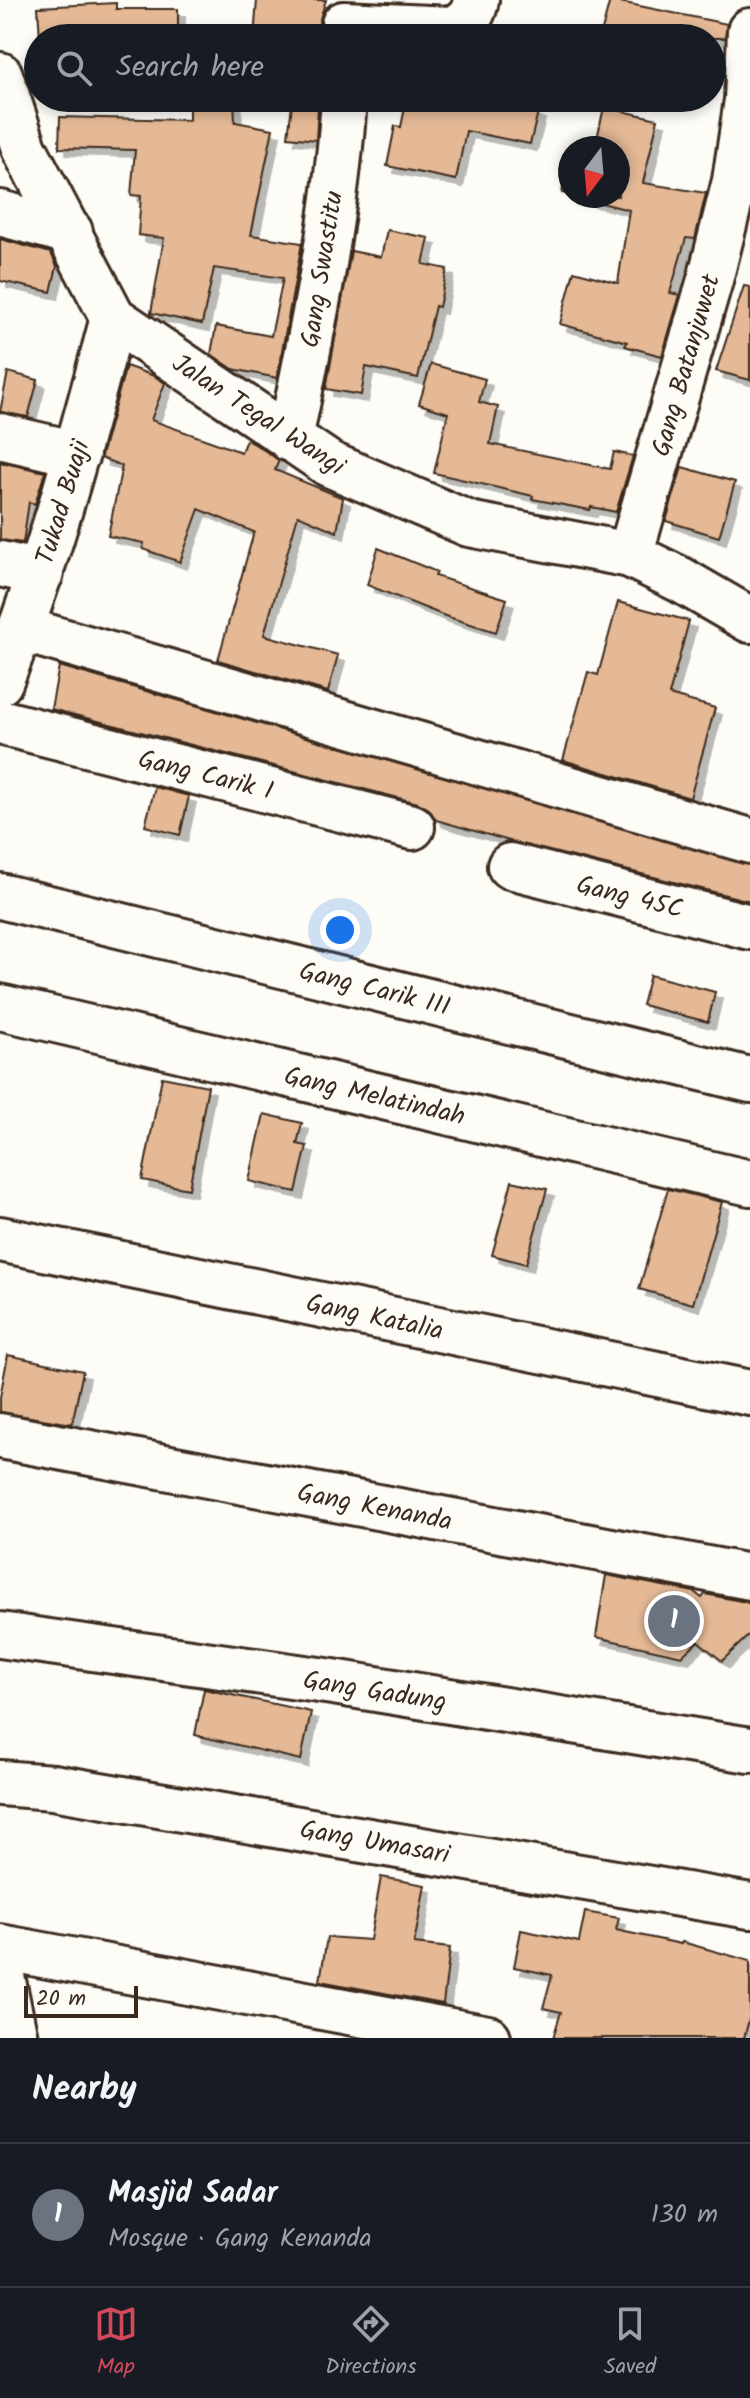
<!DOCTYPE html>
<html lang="en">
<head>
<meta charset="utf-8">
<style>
  :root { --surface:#171b24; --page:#20242c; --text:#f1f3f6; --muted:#9ea1a6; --line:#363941; --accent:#d1495b }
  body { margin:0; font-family:Kalam,sans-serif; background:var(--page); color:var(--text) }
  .compass { position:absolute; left:558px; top:136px; width:72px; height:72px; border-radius:50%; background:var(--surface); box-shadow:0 4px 12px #0003; rotate:196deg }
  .scale { position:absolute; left:24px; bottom:20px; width:114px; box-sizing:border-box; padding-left:8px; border:4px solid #3b2a1e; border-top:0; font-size:22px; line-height:28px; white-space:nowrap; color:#3b2a1e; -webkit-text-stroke:6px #fdfcf7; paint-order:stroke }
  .you { position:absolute; left:340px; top:930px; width:28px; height:28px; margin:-20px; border:6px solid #fff; border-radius:50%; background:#1a73e8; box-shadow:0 0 0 12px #1a73e833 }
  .badge { display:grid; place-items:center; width:52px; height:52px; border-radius:50%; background:var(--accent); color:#fff; font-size:26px; font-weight:700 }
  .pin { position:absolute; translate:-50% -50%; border:4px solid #fff; box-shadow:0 2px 8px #0006 }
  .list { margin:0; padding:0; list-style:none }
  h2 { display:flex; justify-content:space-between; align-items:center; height:104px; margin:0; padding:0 32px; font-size:34px }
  h2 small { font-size:26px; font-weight:400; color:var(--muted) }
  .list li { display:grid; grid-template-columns:52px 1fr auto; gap:24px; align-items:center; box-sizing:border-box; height:144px; padding:0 32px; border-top:2px solid var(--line) }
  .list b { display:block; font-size:30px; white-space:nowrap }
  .list p { margin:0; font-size:26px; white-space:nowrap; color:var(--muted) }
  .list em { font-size:26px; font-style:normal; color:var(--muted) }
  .icon { flex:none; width:44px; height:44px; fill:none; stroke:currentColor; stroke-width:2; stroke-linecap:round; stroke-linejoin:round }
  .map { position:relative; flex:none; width:750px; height:2038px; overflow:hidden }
  .search { position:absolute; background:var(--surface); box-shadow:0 4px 12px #0003; left:24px; right:24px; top:24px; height:88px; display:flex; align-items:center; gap:20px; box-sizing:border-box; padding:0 28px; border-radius:44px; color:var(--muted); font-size:30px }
  .sheet { height:248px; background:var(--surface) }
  nav { display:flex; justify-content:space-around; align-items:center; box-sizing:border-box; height:112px; border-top:2px solid var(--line); background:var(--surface); font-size:22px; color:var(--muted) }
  nav a { display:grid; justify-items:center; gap:4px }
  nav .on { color:var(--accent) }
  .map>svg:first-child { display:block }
  .building { fill:#e5b996; stroke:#3b2a1e; stroke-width:2; filter:url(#shadow) }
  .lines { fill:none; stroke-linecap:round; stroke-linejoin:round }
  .minor-casing { stroke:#3b2a1e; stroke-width:50 }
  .minor { stroke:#fdfcf7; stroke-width:44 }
  .labels { text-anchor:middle; stroke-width:6; stroke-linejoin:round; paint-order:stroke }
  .street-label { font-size:26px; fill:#3b2a1e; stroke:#fdfcf7 }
</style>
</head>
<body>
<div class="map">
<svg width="750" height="2038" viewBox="0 0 750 2038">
  <defs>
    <filter id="shadow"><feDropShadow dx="7" dy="7" stdDeviation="0" flood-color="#0004"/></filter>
  </defs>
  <rect width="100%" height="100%" fill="#fdfcf7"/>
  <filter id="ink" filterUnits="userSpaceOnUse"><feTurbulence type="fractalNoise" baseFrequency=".0125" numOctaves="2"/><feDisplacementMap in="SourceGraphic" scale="16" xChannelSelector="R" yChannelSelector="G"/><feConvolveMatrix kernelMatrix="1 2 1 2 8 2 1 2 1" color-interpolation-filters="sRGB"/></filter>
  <g filter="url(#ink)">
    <g class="building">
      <polygon points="257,0 326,0 319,22 323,38 254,38"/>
      <polygon points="610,0 727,24 725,38 600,38"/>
      <polygon points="116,3 116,9 178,9 178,38 40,38 38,7"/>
      <polygon points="189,98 234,98 235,122 273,129 251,235 302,243 277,378 233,369 211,354 216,326 271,336 283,278 214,268 202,324 151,313 164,238 138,235 141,196 131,195 135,150 59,148 60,117 189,120"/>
      <polygon points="407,98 473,98 538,112 530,144 466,131 456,180 387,166 395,126 401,127"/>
      <polygon points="292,104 318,107 316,140 288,137"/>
      <polygon points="604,107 658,119 643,183 706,193 695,239 686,238 670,293 680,295 662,356 625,346 627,342 560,324 574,271 618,283 629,210 574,196 618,196 618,148 595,148"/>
      <polygon points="566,172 570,173 570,195 562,193"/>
      <polygon points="387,230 429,238 423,264 447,269 439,307 435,306 418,378 366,367 361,395 326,389 351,251 381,257"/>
      <polygon points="0,239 51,253 57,266 51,292 0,281"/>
      <polygon points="744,286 750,287 750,380 716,371"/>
      <polygon points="431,364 485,379 479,402 498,407 490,444 610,469 614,452 633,456 616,512 591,507 590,510 532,499 533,496 434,473 448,413 419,404"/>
      <polygon points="126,366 154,376 165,383 151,420 241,452 246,440 253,443 279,460 275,470 343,498 337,532 298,515 264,635 338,655 328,692 218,660 254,532 199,509 180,562 143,549 144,543 108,536 122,466 101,458 101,456"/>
      <polygon points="8,372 38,380 28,417 0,412"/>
      <polygon points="0,462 45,472 35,504 29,502 23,543 0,540"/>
      <polygon points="682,467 735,482 719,537 666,521"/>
      <polygon points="378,548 437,572 435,576 507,599 496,632 445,616 367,585"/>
      <polygon points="618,602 689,621 669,695 715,708 690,798 563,760 588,672 598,675"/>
      <polygon points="59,666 750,865 750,901 513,842 436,820 429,809 418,803 51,709"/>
      <polygon points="155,787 189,796 180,835 145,826"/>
      <polygon points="650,975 715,992 708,1022 642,1005"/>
      <polygon points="162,1077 208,1086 189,1189 142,1180"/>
      <polygon points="264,1114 302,1123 297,1144 307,1146 296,1192 249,1181"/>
      <polygon points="512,1181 547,1189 526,1264 492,1255"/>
      <polygon points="668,1189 722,1202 693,1304 639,1289"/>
      <polygon points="8,1355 83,1371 72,1424 0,1412 0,1397"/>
      <polygon points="606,1575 694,1592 702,1598 705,1594 746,1602 750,1604 750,1634 722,1661 698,1641 682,1656 596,1637"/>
      <polygon points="204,1689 311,1712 301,1760 195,1735"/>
      <polygon points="381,1877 425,1885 414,1944 450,1948 443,2004 320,1981 327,1937 370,1940"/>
      <polygon points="585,1912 619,1918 616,1930 681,1944 682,1942 750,1961 750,2016 744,2038 553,2038 561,2012 543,2008 552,1975 514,1967 521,1930 579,1942"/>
    </g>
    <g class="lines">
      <g class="minor-casing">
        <g id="minor">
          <path d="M344,24L450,29C466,24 473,17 476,0"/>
          <polyline points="0,75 24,148 113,318 329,464 469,524 630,555 681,580 750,620"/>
          <polyline points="0,213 70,232"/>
          <polyline points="0,436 77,454"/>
          <path d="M290,439C313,327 337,213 344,98"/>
          <polyline points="630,555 710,280 735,181 747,100 750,31"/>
          <polyline points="0,564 41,573"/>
          <polyline points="21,629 750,841"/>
          <path d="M0,682C48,564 80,441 113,318"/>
          <polyline points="0,722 412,827"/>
          <polyline points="510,866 750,927"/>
          <polyline points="0,896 750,1080"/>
          <polyline points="0,1007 750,1183"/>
          <polyline points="0,1239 750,1393"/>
          <polyline points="0,1436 750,1577"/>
          <polyline points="0,1635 333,1682 750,1750"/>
          <polyline points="0,1783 53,1787 750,1906"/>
          <polyline points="0,1947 488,2038"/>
          <polyline points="0,1967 15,2038"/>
        </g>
      </g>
      <use href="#minor" class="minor"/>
    </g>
  </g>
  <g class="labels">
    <g class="street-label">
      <text transform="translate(321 269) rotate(-81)" y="9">Gang Swastitu</text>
      <text transform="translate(685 365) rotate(-74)" y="9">Gang Batanjuwet</text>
      <text transform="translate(259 414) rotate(33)" y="9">Jalan Tegal Wangi</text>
      <text transform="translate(62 502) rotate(-73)" y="9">Tukad Buaji</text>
      <text transform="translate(206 774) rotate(14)" y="9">Gang Carik I</text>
      <text transform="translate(630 896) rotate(14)" y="9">Gang 45C</text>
      <text transform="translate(375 988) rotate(14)" y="9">Gang Carik III</text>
      <text transform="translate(375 1095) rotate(13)" y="9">Gang Melatindah</text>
      <text transform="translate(375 1316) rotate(12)" y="9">Gang Katalia</text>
      <text transform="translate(375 1506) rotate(11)" y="9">Gang Kenanda</text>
      <text transform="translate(375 1690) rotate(9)" y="9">Gang Gadung</text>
      <text transform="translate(375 1841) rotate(10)" y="9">Gang Umasari</text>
    </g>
  </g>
</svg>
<svg class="compass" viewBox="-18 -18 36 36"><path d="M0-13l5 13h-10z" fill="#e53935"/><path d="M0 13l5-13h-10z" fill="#9ea1a6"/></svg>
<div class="scale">20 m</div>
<div class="you"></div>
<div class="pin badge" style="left:674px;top:1621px;background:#6b7280">1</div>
<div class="search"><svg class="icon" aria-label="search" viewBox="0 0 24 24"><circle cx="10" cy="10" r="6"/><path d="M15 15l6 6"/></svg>Search here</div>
</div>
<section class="sheet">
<h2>Nearby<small></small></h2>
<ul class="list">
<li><span class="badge" style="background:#6b7280">1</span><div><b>Masjid Sadar</b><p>Mosque · Gang Kenanda</p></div><em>130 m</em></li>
</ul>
</section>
<nav>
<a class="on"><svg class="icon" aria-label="map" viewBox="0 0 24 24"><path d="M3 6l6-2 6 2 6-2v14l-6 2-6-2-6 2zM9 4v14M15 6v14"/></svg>Map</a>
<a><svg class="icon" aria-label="directions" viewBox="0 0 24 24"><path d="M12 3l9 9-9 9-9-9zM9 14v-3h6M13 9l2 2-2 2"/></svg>Directions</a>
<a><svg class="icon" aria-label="saved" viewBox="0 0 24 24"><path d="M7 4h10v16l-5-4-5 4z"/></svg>Saved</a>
</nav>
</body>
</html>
